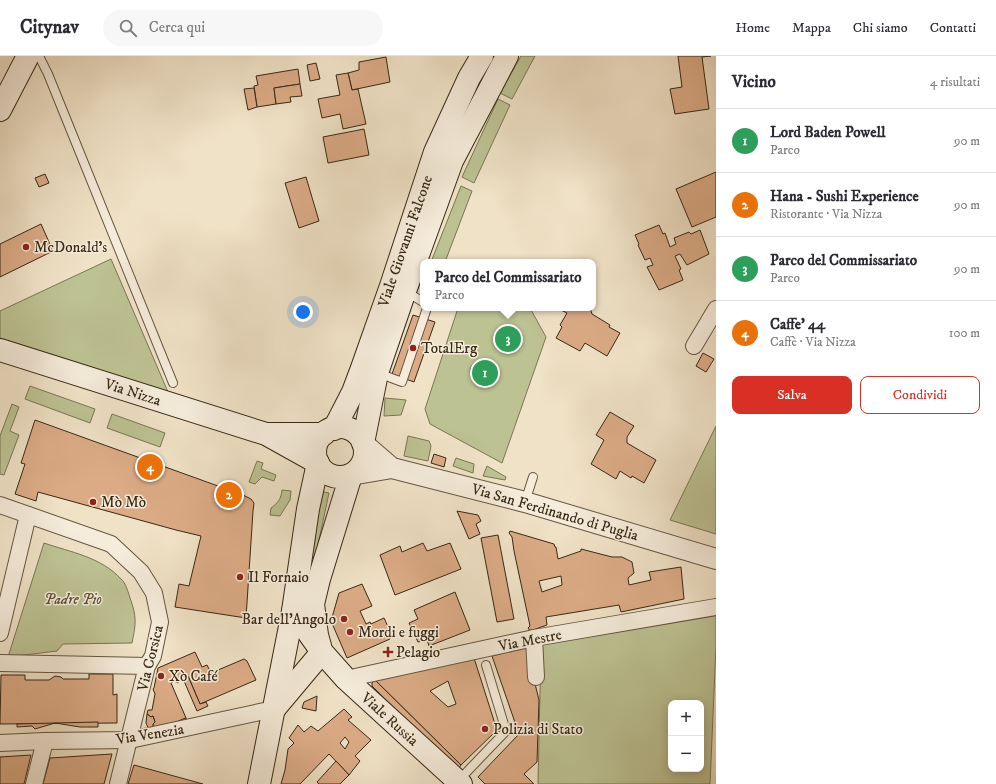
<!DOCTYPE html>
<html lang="it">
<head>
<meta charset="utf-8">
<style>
  :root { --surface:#fff; --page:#f7f7f7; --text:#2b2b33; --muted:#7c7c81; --line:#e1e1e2; --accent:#d93025 }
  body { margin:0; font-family:"IM FELL DW Pica",serif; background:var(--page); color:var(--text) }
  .controls { position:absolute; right:12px; bottom:12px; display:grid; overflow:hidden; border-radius:8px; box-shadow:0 2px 10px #0003 }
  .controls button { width:36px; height:36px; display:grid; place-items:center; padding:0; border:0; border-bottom:1px solid var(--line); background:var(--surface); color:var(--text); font:20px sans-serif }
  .you { position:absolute; left:303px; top:256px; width:14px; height:14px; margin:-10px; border:3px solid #fff; border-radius:50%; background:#1a73e8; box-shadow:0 0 0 6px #1a73e833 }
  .badge { display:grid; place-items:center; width:26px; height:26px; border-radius:50%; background:var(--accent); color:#fff; font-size:13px; font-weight:700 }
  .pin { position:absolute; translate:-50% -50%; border:2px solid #fff; box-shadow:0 1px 4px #0006 }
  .popup { position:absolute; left:420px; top:203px; width:176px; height:52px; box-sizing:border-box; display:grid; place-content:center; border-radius:8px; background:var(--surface); filter:drop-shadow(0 1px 3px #0005); font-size:13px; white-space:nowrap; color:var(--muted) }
  .popup b { font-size:15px; color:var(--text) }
  .popup::after { content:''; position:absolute; left:50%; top:100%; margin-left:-8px; border:8px solid transparent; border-top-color:var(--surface) }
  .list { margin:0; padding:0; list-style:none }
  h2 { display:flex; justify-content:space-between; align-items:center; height:52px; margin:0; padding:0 16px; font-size:17px }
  h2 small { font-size:13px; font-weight:400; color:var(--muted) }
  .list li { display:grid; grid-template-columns:26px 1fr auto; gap:12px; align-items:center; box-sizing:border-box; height:64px; padding:0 16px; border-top:1px solid var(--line) }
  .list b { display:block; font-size:15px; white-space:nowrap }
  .list p { margin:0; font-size:13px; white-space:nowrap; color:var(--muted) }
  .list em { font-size:13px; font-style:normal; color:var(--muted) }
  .actions { display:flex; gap:8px; padding:12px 16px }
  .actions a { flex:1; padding:9px 0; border:1px solid var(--accent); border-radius:8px; text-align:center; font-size:14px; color:var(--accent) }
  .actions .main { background:var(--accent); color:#fff }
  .icon { flex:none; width:22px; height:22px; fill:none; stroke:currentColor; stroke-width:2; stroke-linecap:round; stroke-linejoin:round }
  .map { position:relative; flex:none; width:716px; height:728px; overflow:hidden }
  header { display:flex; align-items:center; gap:24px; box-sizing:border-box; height:56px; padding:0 20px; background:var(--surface); border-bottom:1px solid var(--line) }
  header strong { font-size:19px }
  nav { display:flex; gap:22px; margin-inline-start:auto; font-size:14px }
  .search { width:280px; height:36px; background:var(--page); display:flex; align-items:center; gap:10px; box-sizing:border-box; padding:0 14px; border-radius:22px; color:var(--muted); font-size:15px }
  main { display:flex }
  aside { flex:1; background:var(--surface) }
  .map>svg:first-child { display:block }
  .green { fill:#bdc293; stroke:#7a7554; fill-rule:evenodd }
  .water { fill:#9abeb3; stroke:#728274 }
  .building { fill:#dbab86; stroke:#372815; fill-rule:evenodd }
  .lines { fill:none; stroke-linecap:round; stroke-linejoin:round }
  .service-casing { stroke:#655642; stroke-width:10 }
  .minor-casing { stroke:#655642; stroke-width:18 }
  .tertiary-casing { stroke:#655642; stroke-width:22 }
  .secondary-casing { stroke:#372815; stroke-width:24 }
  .service { stroke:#f5ecdb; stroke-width:8 }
  .minor { stroke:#f5ecdb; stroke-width:16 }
  .tertiary { stroke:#f5ecdb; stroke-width:20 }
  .secondary { stroke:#f5ecdb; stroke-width:22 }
  .poi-dot { fill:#8f2418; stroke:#f5ecdb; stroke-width:1.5 }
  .labels { text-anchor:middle; stroke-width:3; stroke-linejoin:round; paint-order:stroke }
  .street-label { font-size:15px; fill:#372815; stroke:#f5ecdb }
  .poi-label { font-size:15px; fill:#372815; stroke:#f5ecdb; text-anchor:start }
  .park-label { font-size:15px; font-style:italic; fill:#584e34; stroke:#f5ecdb }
</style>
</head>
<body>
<header>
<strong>Citynav</strong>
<div class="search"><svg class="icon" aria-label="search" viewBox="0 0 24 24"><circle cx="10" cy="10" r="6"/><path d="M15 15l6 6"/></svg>Cerca qui</div>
<nav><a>Home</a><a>Mappa</a><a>Chi siamo</a><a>Contatti</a></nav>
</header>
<main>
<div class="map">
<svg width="716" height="728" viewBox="0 0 716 728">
  <rect width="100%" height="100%" fill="#f0e2c7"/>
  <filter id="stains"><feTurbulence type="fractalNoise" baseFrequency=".005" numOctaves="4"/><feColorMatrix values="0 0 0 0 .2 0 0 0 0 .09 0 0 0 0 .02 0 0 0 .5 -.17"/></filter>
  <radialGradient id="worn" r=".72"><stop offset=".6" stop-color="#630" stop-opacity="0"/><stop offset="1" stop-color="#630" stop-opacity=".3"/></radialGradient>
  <g class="green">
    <polygon points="521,0 535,0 512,43 500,37"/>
    <polygon points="498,43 510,49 474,127 462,121"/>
    <polygon points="461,130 472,135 445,206 431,206"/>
    <polygon points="111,203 168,336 0,282 0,255"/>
    <polygon points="458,252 530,252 546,281 502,407 430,368 425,353"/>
    <polygon points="30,330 95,353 90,367 25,343"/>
    <polygon points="385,342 406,344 401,359 384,360"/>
    <polygon points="12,348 19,351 10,375 19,379 4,419 0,418 0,380"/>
    <polygon points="112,358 165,377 160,391 107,372"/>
    <polygon points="716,370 716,478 670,464"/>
    <polygon points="408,380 429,385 431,390 428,405 404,400"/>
    <polygon points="456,402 474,408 473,417 453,410"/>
    <polygon points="257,405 263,407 261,413 276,419 274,425 262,421 255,428 249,426"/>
    <polygon points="487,410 506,421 505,424 483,420"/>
    <path d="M282,434L291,435L290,444L280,460L270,459L271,452C278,447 281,443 282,434Z"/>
    <polygon points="319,435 329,437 311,521 301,519"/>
    <path d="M44,487C70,496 101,501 121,523C126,527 128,536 130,542C137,561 136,568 132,587L63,588L57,595L8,601Z"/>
    <path d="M716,557V590L710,728H538L541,589L665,563ZM671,647H701V713H671Z"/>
  </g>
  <circle class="water" cx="478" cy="315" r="8"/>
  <g class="building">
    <polygon points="678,0 711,0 702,1 709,53 675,58 670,33 682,31"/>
    <polygon points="386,1 390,26 352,34 348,17 359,14 359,6"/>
    <polygon points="316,7 320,23 310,25 307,9"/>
    <polygon points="298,13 300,28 274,32 276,48 257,51 254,30 258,29 256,20"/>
    <polygon points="348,17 352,34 358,33 366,68 343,73 340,58 322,62 318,43 340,39 336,19"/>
    <polygon points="300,28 302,40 290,41 291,46 276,48 274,32"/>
    <polygon points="254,32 257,51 248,54 244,33"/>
    <polygon points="364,73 369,99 328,107 323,81"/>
    <polygon points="716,116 716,161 692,171 676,133"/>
    <polygon points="45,118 49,127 39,131 35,122"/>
    <polygon points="306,121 319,165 299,172 285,127"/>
    <polygon points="41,168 53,195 0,221 0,188"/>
    <polygon points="659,169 663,178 665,177 670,191 676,188 674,182 689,176 691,178 700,174 709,198 687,209 680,198 675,200 681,213 679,214 683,224 659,234 647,211 653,209 650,202 645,204 638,189 639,188 635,179"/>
    <polygon points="562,252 592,252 591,255 592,258 610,269 609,271 620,277 607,300 585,287 580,295 556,282 562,271 560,269 567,257 561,254"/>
    <polygon points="413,259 435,266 414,326 392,318"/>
    <polygon points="703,297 714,303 706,316 696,310"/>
    <polygon points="610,356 634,370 627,381 627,387 656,404 644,427 632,420 631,422 620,415 616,423 591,408 604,384 596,379"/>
    <polygon points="35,364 243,439 251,443 254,447 253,455 246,562 175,551 179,528 189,530 201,480 176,474 38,436 36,445 15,438 25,408 21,407"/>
    <polygon points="434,398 446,402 444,411 431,407"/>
    <polygon points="457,455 478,459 481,465 476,468 480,478 469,483"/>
    <path d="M510,475L554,488L555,491H556L558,503L581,495V493L612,501H622L632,506L634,517L628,522L629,529L651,524L649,516L681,511L684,543L621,556L619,549L546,561L547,569L530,575L528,572L530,570L514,495L512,481L509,477ZM561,520L562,529L542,536L539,525Z"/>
    <polygon points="498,479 514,563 497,566 481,482"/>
    <polygon points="423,487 427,495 450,487 461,513 395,539 380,499 400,490 402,496"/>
    <polygon points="362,528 372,550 360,555 366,568 370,566 371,568 384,562 392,579 389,580 390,583 347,602 331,565 339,537"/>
    <polygon points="455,536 470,574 429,590 427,584 418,586 409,567 418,563 414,554"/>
    <polygon points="526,591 539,644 537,706 524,718 534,728 485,728 478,721 519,678 492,600"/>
    <polygon points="195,596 202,611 207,609 211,617 244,603 247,605 256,624 200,648 188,620 185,620 184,625 180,624 178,627 174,625 171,627 186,662 169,669 153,671 153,668 155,666 153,660 151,661 147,658 148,654 152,654 155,638 153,633 154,632 158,612"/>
    <path d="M474,602L497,674L461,709L375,624ZM448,625L456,648L448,651L430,635Z"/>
    <polygon points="89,618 113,618 113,639 117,638 117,667 0,668 1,619 25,619 25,624 49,624 55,620 61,621 63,623 89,623"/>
    <polygon points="185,620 188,620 200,648 206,646 208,650 197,655 184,625"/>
    <polygon points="375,624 461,709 457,714 372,630 372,627"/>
    <polygon points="317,640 316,655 302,652 304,646"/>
    <path d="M344,653L352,661L348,664L371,684L355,700L360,705L349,719L329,698L300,728H281L285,714L288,693L294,687L289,682L298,669L304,676L311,670L318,675ZM345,681L349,686L345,693L340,687Z"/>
    <polygon points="147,658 151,661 153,660 155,666 153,668 153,671 169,669 186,662 189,668 149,674 146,667"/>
    <polygon points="98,666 98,671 80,671 55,667"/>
    <polygon points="55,667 35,673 32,670 17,671 17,668"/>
    <polygon points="112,698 104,728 43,728 50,702"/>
    <polygon points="31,699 24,728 0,728 0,701"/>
    <polygon points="336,705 349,719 340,728 319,728 317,726"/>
    <polygon points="134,709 203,728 128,728"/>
  </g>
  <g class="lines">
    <g class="service-casing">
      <g id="service">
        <polyline points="39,0 48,18 173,327"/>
        <polyline points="407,236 423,246"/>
        <polyline points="378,317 402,326 427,252"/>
        <polyline points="525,446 533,421"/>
        <polyline points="459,724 506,675 486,609"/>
      </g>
    </g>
    <g class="minor-casing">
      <g id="minor">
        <polyline points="694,290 716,253"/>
        <polyline points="0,449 111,488 141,516 154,537 160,566 153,600 147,610 118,728"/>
        <polyline points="0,577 28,459"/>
        <polyline points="534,582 536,621"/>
        <polyline points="0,607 147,610"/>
        <polyline points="346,623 534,582 716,551"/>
        <polyline points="0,687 45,685 130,684 274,653"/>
        <polyline points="34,728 45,685"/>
      </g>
    </g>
    <g class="tertiary-casing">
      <g id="tertiary">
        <polyline points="363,387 392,412 525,446 716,503"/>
        <polyline points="351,419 392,412"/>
      </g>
    </g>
    <g class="secondary-casing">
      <g id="secondary">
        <polyline points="0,54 28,0"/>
        <polyline points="0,294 266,378 318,407"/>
        <circle cx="340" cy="396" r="25"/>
        <polyline points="334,373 353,336 362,312 391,230 435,96 469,22 482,0"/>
        <polyline points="267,378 324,378"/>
        <polyline points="363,387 377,317 405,235 452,105 507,0"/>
        <polyline points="293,555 322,596 346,623 461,728"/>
        <polyline points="320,590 317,579 313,548 319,523 351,419"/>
        <polyline points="275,652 322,596"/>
        <polyline points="259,728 293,555 308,453 318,407"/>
      </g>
    </g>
    <use href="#service" class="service"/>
    <use href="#minor" class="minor"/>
    <use href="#tertiary" class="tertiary"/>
    <use href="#secondary" class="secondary"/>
  </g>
  <g class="poi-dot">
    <circle cx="26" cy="191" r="4"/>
    <circle cx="413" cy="292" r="4"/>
    <circle cx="93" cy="446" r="4"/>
    <circle cx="240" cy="521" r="4"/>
    <circle cx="344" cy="563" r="4"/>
    <circle cx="350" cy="576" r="4"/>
    <path d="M386 590h4v4h4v4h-4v4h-4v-4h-4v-4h4z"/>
    <circle cx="161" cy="620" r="4"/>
    <circle cx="485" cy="673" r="4"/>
  </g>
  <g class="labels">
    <g class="street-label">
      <text transform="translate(405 185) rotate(-71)" y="5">Viale Giovanni Falcone</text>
      <text transform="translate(133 336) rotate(18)" y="5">Via Nizza</text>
      <text transform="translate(555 456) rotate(16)" y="5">Via San Ferdinando di Puglia</text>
      <text transform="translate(530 584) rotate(-11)" y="5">Via Mestre</text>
      <text transform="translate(150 602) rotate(-76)" y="5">Via Corsica</text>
      <text transform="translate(390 663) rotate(42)" y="5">Viale Russia</text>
      <text transform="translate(150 678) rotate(-9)" y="5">Via Venezia</text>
    </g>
    <g class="poi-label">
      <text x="34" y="196">McDonald's</text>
      <text x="421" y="297">TotalErg</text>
      <text x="101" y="451">Mò Mò</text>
      <text x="248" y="526">Il Fornaio</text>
      <text x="336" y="568" text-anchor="end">Bar dell'Angolo</text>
      <text x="358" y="581">Mordi e fuggi</text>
      <text x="396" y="601">Pelagio</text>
      <text x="169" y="625">Xò Café</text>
      <text x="493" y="678">Polizia di Stato</text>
    </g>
    <g class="park-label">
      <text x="73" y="548">Padre Pio</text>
    </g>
  </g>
  <rect width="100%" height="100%" filter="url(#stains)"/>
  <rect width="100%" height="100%" fill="url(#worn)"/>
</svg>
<div class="controls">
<button>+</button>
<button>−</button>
</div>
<div class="you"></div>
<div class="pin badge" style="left:485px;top:317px;background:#2e9e5b">1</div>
<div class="pin badge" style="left:229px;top:439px;background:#e8710a">2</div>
<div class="pin badge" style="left:508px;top:283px;background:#2e9e5b">3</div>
<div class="popup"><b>Parco del Commissariato</b>Parco</div>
<div class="pin badge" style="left:150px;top:411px;background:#e8710a">4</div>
</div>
<aside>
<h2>Vicino<small>4 risultati</small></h2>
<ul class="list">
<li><span class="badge" style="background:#2e9e5b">1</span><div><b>Lord Baden Powell</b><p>Parco</p></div><em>90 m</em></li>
<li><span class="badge" style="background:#e8710a">2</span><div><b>Hana - Sushi Experience</b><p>Ristorante · Via Nizza</p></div><em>90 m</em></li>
<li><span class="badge" style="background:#2e9e5b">3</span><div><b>Parco del Commissariato</b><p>Parco</p></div><em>90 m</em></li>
<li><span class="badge" style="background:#e8710a">4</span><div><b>Caffe' 44</b><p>Caffè · Via Nizza</p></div><em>100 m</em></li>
</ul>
<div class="actions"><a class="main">Salva</a><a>Condividi</a></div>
</aside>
</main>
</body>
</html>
